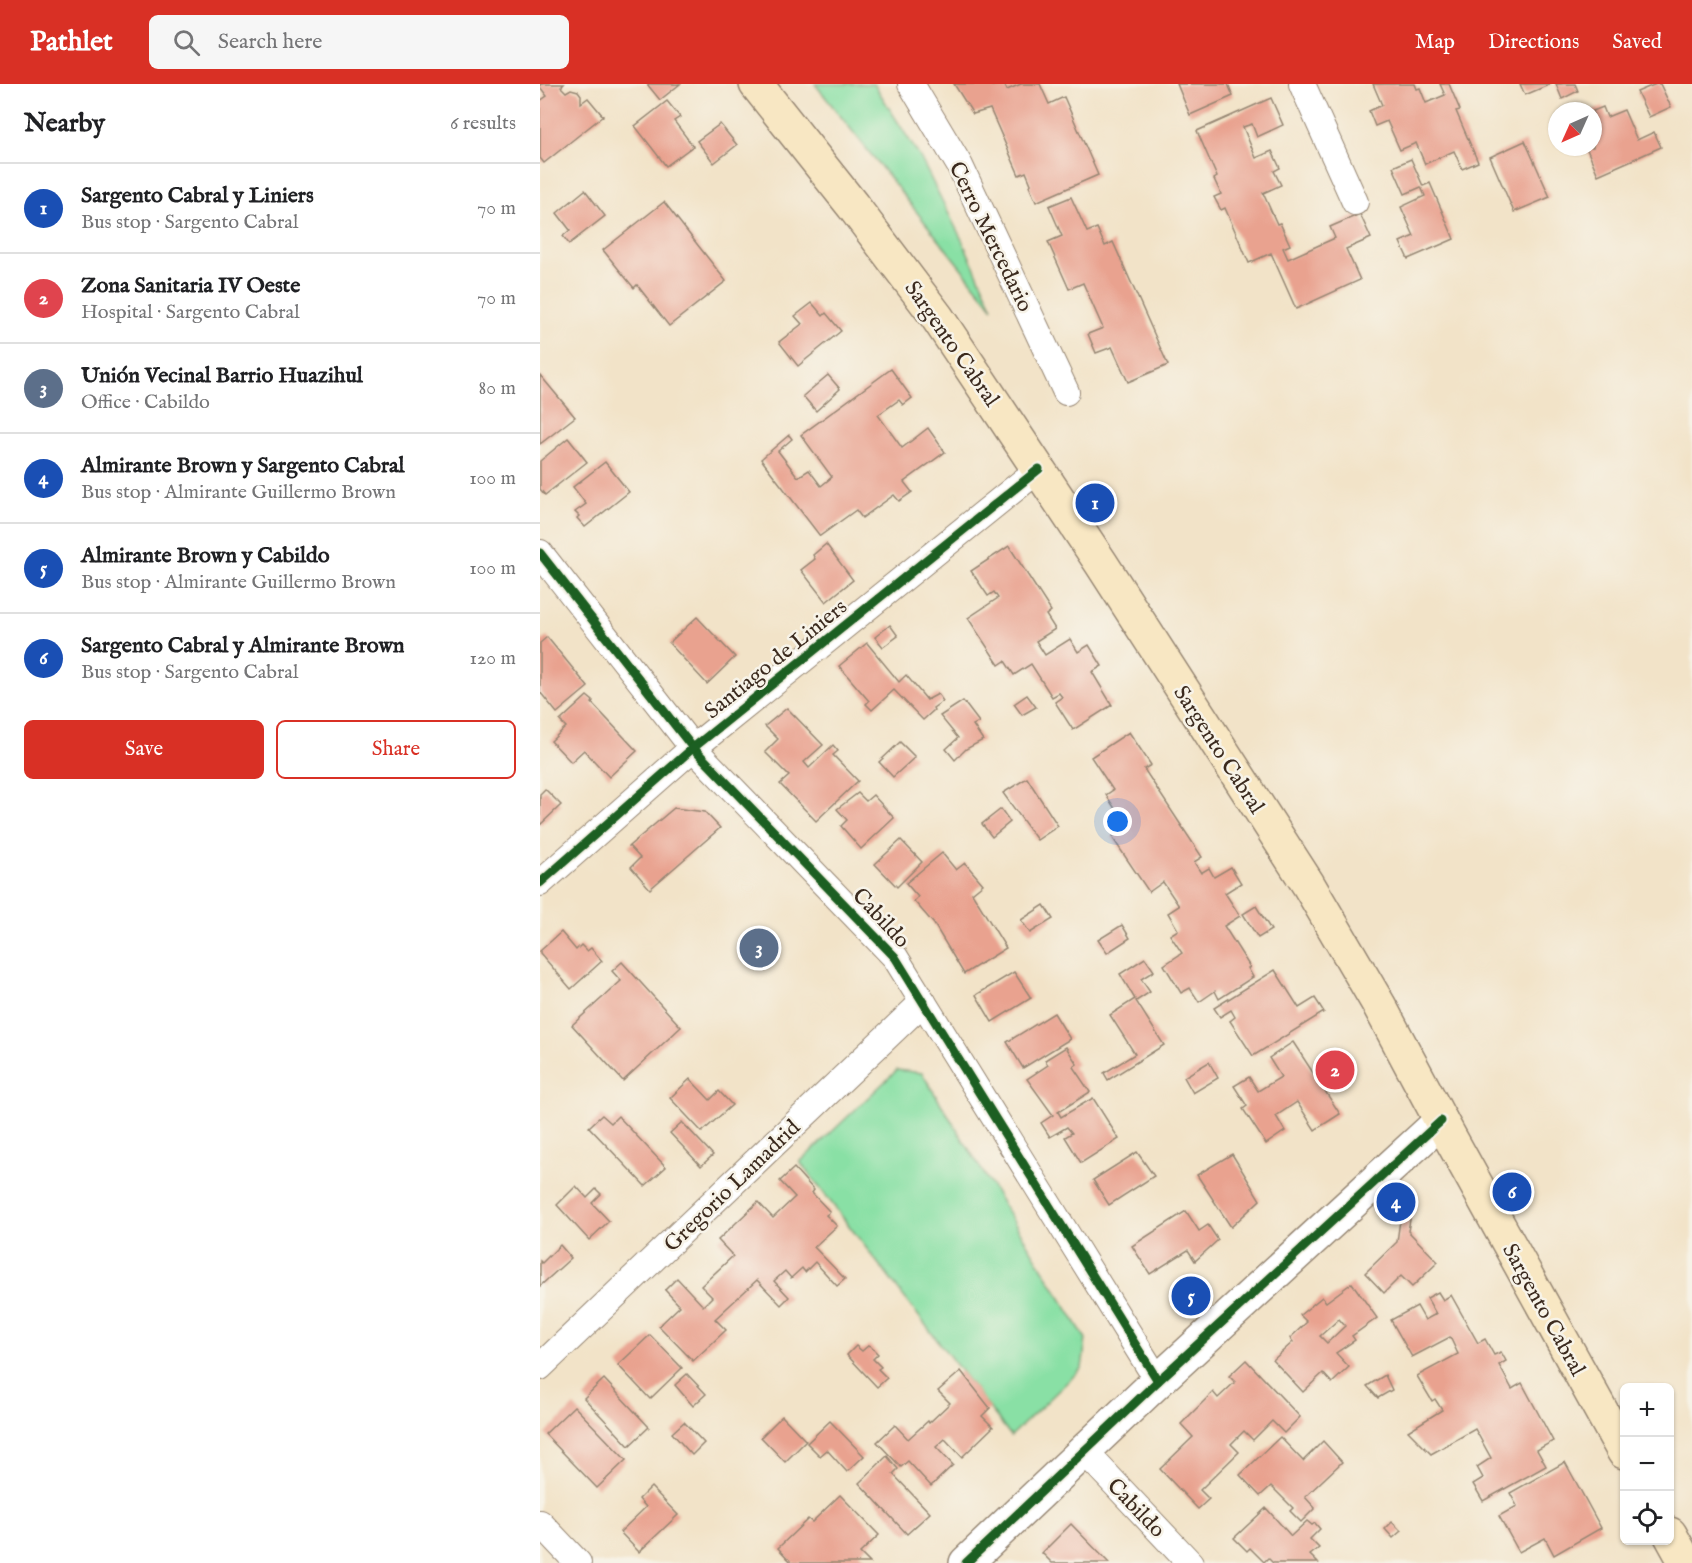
<!DOCTYPE html>
<html lang="en">
<head>
<meta charset="utf-8">
<style>
  :root { --surface:#fff; --page:#f6f6f6; --text:#202124; --muted:#757577; --line:#e0e0e0; --accent:#d93025 }
  body { margin:0; font-family:"IM FELL English",serif; background:var(--page); color:var(--text) }
  .controls { position:absolute; right:18px; bottom:18px; display:grid; overflow:hidden; border-radius:9px; box-shadow:0 2px 4px #0004 }
  .controls button { width:54px; height:54px; display:grid; place-items:center; padding:0; border:0; border-bottom:2px solid var(--line); background:var(--surface); color:var(--text); font:30px sans-serif }
  .compass { position:absolute; left:1008px; top:18px; width:54px; height:54px; border-radius:50%; background:var(--surface); box-shadow:0 2px 4px #0004; rotate:225deg }
  .you { position:absolute; left:578px; top:738px; width:21px; height:21px; margin:-15px; border:4px solid #fff; border-radius:50%; background:#1a73e8; box-shadow:0 0 0 9px #1a73e833 }
  .badge { display:grid; place-items:center; width:39px; height:39px; border-radius:50%; background:var(--accent); color:#fff; font-size:20px; font-weight:700 }
  .pin { position:absolute; translate:-50% -50%; border:3px solid #fff; box-shadow:0 2px 6px #0006 }
  .list { margin:0; padding:0; list-style:none }
  h2 { display:flex; justify-content:space-between; align-items:center; height:78px; margin:0; padding:0 24px; font-size:26px }
  h2 small { font-size:20px; font-weight:400; color:var(--muted) }
  .list li { display:grid; grid-template-columns:39px 1fr auto; gap:18px; align-items:center; box-sizing:border-box; height:90px; padding:0 24px; border-top:2px solid var(--line) }
  .list b { display:block; font-size:22px; white-space:nowrap }
  .list p { margin:0; font-size:20px; white-space:nowrap; color:var(--muted) }
  .list em { font-size:20px; font-style:normal; color:var(--muted) }
  .actions { display:flex; gap:12px; padding:18px 24px }
  .actions a { flex:1; padding:14px 0; border:2px solid var(--accent); border-radius:9px; text-align:center; font-size:21px; color:var(--accent) }
  .actions .main { background:var(--accent); color:#fff }
  .icon { flex:none; width:33px; height:33px; fill:none; stroke:currentColor; stroke-width:2; stroke-linecap:round; stroke-linejoin:round }
  .map { position:relative; flex:none; width:1152px; height:1479px; overflow:hidden }
  header { display:flex; align-items:center; gap:36px; box-sizing:border-box; height:84px; padding:0 30px; background:var(--accent); color:#fff }
  header strong { font-size:28px }
  nav { display:flex; gap:33px; margin-inline-start:auto; font-size:21px }
  .search { width:420px; height:54px; background:var(--page); display:flex; align-items:center; gap:15px; box-sizing:border-box; padding:0 21px; border-radius:9px; color:var(--muted); font-size:22px }
  main { display:flex }
  aside { flex:1; background:var(--surface) }
  .map>svg:first-child { display:block }
  .green { fill:#89e0a5; stroke:#628562; stroke-width:1.5 }
  .building { fill:#e9a28f; fill-rule:evenodd }
  .lines { fill:none; stroke-linecap:round; stroke-linejoin:round }
  .minor-casing { stroke:#968673; stroke-width:28 }
  .tertiary-casing { stroke:#968673; stroke-width:36 }
  .secondary-casing { stroke:#968673; stroke-width:36 }
  .minor { stroke:#fff; stroke-width:26 }
  .tertiary { stroke:#fff; stroke-width:33 }
  .secondary { stroke:#f8e7c3; stroke-width:33 }
  .cycleway-casing { stroke:#f7f3e8; stroke-width:13 }
  .cycleway { stroke:#1b5e20; stroke-width:9 }
  .labels { text-anchor:middle; stroke-width:5; stroke-linejoin:round; paint-order:stroke }
  .street-label { font-size:22px; fill:#3b2a1e; stroke:#f7f3e8 }
</style>
</head>
<body>
<header>
<strong>Pathlet</strong>
<div class="search"><svg class="icon" aria-label="search" viewBox="0 0 24 24"><circle cx="10" cy="10" r="6"/><path d="M15 15l6 6"/></svg>Search here</div>
<nav><a>Map</a><a>Directions</a><a>Saved</a></nav>
</header>
<main>
<aside>
<h2>Nearby<small>6 results</small></h2>
<ul class="list">
<li><span class="badge" style="background:#1a4fb4">1</span><div><b>Sargento Cabral y Liniers</b><p>Bus stop · Sargento Cabral</p></div><em>70 m</em></li>
<li><span class="badge" style="background:#e0444e">2</span><div><b>Zona Sanitaria IV Oeste</b><p>Hospital · Sargento Cabral</p></div><em>70 m</em></li>
<li><span class="badge" style="background:#5c6f8a">3</span><div><b>Unión Vecinal Barrio Huazihul</b><p>Office · Cabildo</p></div><em>80 m</em></li>
<li><span class="badge" style="background:#1a4fb4">4</span><div><b>Almirante Brown y Sargento Cabral</b><p>Bus stop · Almirante Guillermo Brown</p></div><em>100 m</em></li>
<li><span class="badge" style="background:#1a4fb4">5</span><div><b>Almirante Brown y Cabildo</b><p>Bus stop · Almirante Guillermo Brown</p></div><em>100 m</em></li>
<li><span class="badge" style="background:#1a4fb4">6</span><div><b>Sargento Cabral y Almirante Brown</b><p>Bus stop · Sargento Cabral</p></div><em>120 m</em></li>
</ul>
<div class="actions"><a class="main">Save</a><a>Share</a></div>
</aside>
<div class="map">
<svg width="1152" height="1479" viewBox="0 0 1152 1479">
  <rect width="100%" height="100%" fill="#f7f3e8"/>
  <filter id="ink" filterUnits="userSpaceOnUse"><feTurbulence type="fractalNoise" baseFrequency=".0167" numOctaves="2"/><feDisplacementMap in="SourceGraphic" scale="12" xChannelSelector="R" yChannelSelector="G"/><feConvolveMatrix kernelMatrix="1 2 1 2 8 2 1 2 1" color-interpolation-filters="sRGB"/></filter>
  <filter id="wash" filterUnits="userSpaceOnUse"><feTurbulence type="fractalNoise" baseFrequency=".008" numOctaves="4" result="noise"/><feDisplacementMap in="SourceGraphic" scale="24" xChannelSelector="R" yChannelSelector="G"/><feGaussianBlur stdDeviation="1.35" result="paint"/><feColorMatrix in="noise" values="0 0 0 0 0 0 0 0 0 0 0 0 0 0 0 0 0 1.4 0 .05"/><feComposite in="paint" operator="in"/></filter>
  <g filter="url(#wash)">
    <rect width="100%" height="100%" fill="#f2e3c8"/>
    <g class="green">
      <polygon points="275,0 334,0 380,73 423,158 453,224"/>
      <polygon points="357,986 382,989 546,1255 542,1284 471,1352 260,1078"/>
    </g>
    <g id="blocks">
      <g class="building">
        <polygon points="0,0 24,0 21,3 26,8 31,5 38,7 41,11 41,19 48,14 63,32 4,79 0,74 0,17 7,12 0,3"/>
        <polygon points="107,0 140,0 120,16"/>
        <polygon points="414,0 451,0 452,2 464,0 467,6 481,0 500,0 509,20 524,13 558,91 496,118 489,102 491,100 486,88 479,91 450,25 433,30"/>
        <polygon points="637,0 688,0 693,12 650,31"/>
        <polygon points="833,0 875,0 877,5 880,4 886,19 905,11 900,0 909,0 920,26 916,27 938,78 922,85 914,67 885,80 876,59 860,66 847,37 835,42 829,27 842,21"/>
        <polygon points="980,0 1011,0 985,11"/>
        <polygon points="1016,0 1035,0 1038,7 1022,15"/>
        <polygon points="1116,0 1120,0 1131,23 1109,33 1097,8"/>
        <polygon points="731,14 743,41 717,53 712,40 703,43 716,74 732,67 740,84 734,87 741,101 723,109 737,140 740,139 750,161 743,164 748,175 795,154 790,143 820,130 831,154 806,165 820,196 756,225 731,169 709,179 685,124 681,126 674,113 681,110 674,95 677,93 657,47"/>
        <polygon points="127,17 140,33 134,37 153,62 126,82 95,42"/>
        <polygon points="1063,23 1067,33 1084,26 1097,56 1114,48 1121,63 1058,91 1046,63 1053,63 1053,27"/>
        <polygon points="180,40 197,61 174,79 157,57"/>
        <polygon points="985,57 1010,113 974,128 950,73"/>
        <polygon points="871,75 883,102 890,99 914,155 868,175 860,158 874,152 861,123 885,112 881,103 865,110 853,83"/>
        <polygon points="45,106 65,132 29,160 23,152 30,146 17,129"/>
        <polygon points="531,113 547,148 557,144 565,162 573,158 628,281 588,298 572,263 556,269 548,250 563,244 543,199 529,205 508,158 522,152 509,122"/>
        <polygon points="124,118 186,197 129,242 97,201 94,204 63,166"/>
        <polygon points="272,219 283,232 286,229 301,247 258,282 239,258 262,240 255,232"/>
        <polygon points="351,285 372,314 363,321 359,316 338,331 362,364 388,344 405,368 364,398 372,408 359,417 354,411 322,434 316,426 280,452 221,375 249,351 252,355 238,367 258,393 269,386 281,402 292,393 261,351"/>
        <polygon points="0,291 35,333 0,360"/>
        <polygon points="288,291 300,305 276,327 263,312"/>
        <polygon points="28,354 47,378 5,411 0,405 0,377"/>
        <polygon points="65,378 89,408 45,443 37,434 39,432 35,428 46,420 33,403"/>
        <polygon points="286,460 313,496 286,518 261,486 275,475 273,471"/>
        <polygon points="469,462 511,527 506,531 515,545 496,557 505,571 530,555 538,568 549,561 562,582 552,588 572,621 533,646 515,618 522,613 519,609 512,613 491,580 474,591 465,577 459,581 428,534 458,514 454,508 448,512 431,487"/>
        <polygon points="157,533 195,573 167,600 129,559"/>
        <polygon points="350,541 358,552 343,563 335,553"/>
        <polygon points="7,553 48,603 17,629 0,608 0,559"/>
        <polygon points="327,559 359,598 366,591 387,616 398,610 403,617 393,624 394,626 383,636 354,606 332,626 326,620 329,617 299,582"/>
        <polygon points="487,611 496,623 482,631 474,620"/>
        <polygon points="47,612 53,617 52,619 97,667 69,693 44,666 31,678 11,657 26,643 20,637"/>
        <polygon points="423,617 439,638 433,641 443,656 426,665 415,676 406,665 418,654 400,632"/>
        <polygon points="247,624 283,661 264,678 269,684 293,661 298,667 293,671 318,697 276,737 240,700 249,692 225,668 238,655 225,642"/>
        <polygon points="589,648 611,681 604,685 662,773 654,778 661,789 669,784 674,793 691,783 701,799 685,809 700,832 684,842 710,883 708,884 713,893 679,915 675,907 659,918 650,904 641,909 624,881 642,869 630,851 638,846 628,829 639,822 623,798 609,808 572,753 587,743 566,711 573,706 551,673"/>
        <polygon points="360,658 375,673 353,693 339,678"/>
        <polygon points="487,694 518,742 497,756 463,709"/>
        <polygon points="5,705 21,721 0,741 0,710"/>
        <polygon points="318,709 326,717 333,711 354,734 321,765 301,742 307,736 297,725"/>
        <polygon points="134,724 165,728 180,744 110,805 91,783 100,774 89,762"/>
        <polygon points="461,725 470,738 452,753 442,740"/>
        <polygon points="361,756 382,778 357,803 335,780"/>
        <polygon points="402,769 416,786 425,779 443,800 432,809 466,864 424,890 394,840 374,817 378,813 366,799"/>
        <polygon points="504,821 513,835 490,849 481,836"/>
        <polygon points="716,822 731,846 718,854 703,830"/>
        <polygon points="582,841 590,854 567,869 558,856"/>
        <polygon points="21,848 36,866 41,861 47,867 51,864 62,877 31,905 0,869 0,867"/>
        <polygon points="605,874 614,887 601,895 610,908 596,917 624,961 568,996 564,989 595,970 570,931 595,915 580,890"/>
        <polygon points="82,878 141,943 83,997 32,941 81,897 72,887"/>
        <polygon points="735,886 759,924 775,914 784,928 713,972 690,937 695,933 691,926 680,933 674,924"/>
        <polygon points="474,888 491,914 452,938 436,911"/>
        <polygon points="514,929 530,955 483,984 467,958"/>
        <polygon points="753,958 800,1030 775,1046 757,1018 736,1032 745,1047 726,1060 703,1025 707,1022 694,1002 709,993 718,1007 741,993 729,974"/>
        <polygon points="526,963 537,980 533,983 550,1008 518,1028 521,1033 553,1014 579,1055 541,1079 525,1053 532,1049 527,1043 510,1053 501,1039 513,1031 487,995 508,981 505,976"/>
        <polygon points="669,978 678,994 653,1009 644,993"/>
        <polygon points="150,995 170,1016 179,1007 192,1021 162,1048 130,1014"/>
        <polygon points="62,1031 71,1039 78,1032 126,1083 105,1102 49,1043"/>
        <polygon points="142,1038 173,1071 161,1082 130,1049"/>
        <polygon points="597,1068 614,1092 569,1121 553,1096"/>
        <polygon points="692,1070 720,1116 691,1143 657,1091"/>
        <polygon points="254,1084 274,1106 272,1109 290,1128 286,1131 297,1142 274,1163 305,1195 297,1202 275,1178 265,1188 262,1184 251,1194 245,1187 234,1197 249,1213 241,1221 217,1196 175,1235 186,1246 153,1277 119,1242 140,1222 125,1206 137,1194 163,1222 172,1213 161,1202 193,1172 178,1156 218,1118 233,1134 255,1113 240,1097"/>
        <polygon points="36,1102 47,1114 56,1105 61,1110 52,1119 69,1137 49,1156 17,1121"/>
        <polygon points="646,1127 659,1147 668,1141 678,1156 655,1177 648,1166 610,1190 592,1162"/>
        <polygon points="861,1129 871,1130 868,1147 898,1178 872,1203 861,1192 844,1209 825,1189 857,1158"/>
        <polygon points="20,1161 31,1174 0,1202 0,1177 2,1179"/>
        <path d="M812,1199L837,1234L812,1252L815,1256L796,1269L809,1283L792,1299L783,1289L763,1308L733,1276L753,1258L750,1254L767,1238L760,1231L782,1213L786,1218ZM799,1235L805,1242L787,1259L780,1252Z"/>
        <polygon points="898,1208 903,1216 911,1211 938,1259 945,1255 954,1271 961,1268 966,1277 959,1281 972,1305 982,1299 1013,1357 997,1366 1006,1382 943,1417 933,1400 943,1394 937,1383 951,1374 935,1345 891,1370 868,1347 902,1326 895,1315 892,1317 877,1292 918,1270 910,1253 872,1273 851,1236 877,1222 885,1236 896,1230 887,1214"/>
        <polygon points="110,1251 142,1284 110,1315 78,1281"/>
        <polygon points="329,1261 338,1270 333,1275 341,1283 338,1285 347,1294 337,1303 307,1271 316,1262 322,1267"/>
        <polygon points="706,1276 760,1333 744,1349 732,1337 713,1356 704,1347 691,1360 699,1368 660,1406 669,1415 658,1425 620,1385 653,1353 641,1340 673,1308 678,1314 695,1298 689,1292"/>
        <polygon points="421,1287 450,1324 442,1332 453,1343 422,1373 405,1355 396,1363 413,1381 391,1402 368,1377 361,1383 337,1358 355,1341 368,1355 388,1337 389,1339 410,1319 398,1307"/>
        <polygon points="147,1290 166,1310 153,1322 135,1301"/>
        <polygon points="845,1291 852,1306 838,1314 827,1302"/>
        <polygon points="64,1295 109,1343 89,1362 44,1314"/>
        <polygon points="34,1322 86,1376 57,1404 5,1350"/>
        <polygon points="242,1332 266,1357 245,1378 221,1353"/>
        <polygon points="290,1337 324,1372 307,1388 287,1366 280,1372 267,1359"/>
        <polygon points="144,1338 164,1359 152,1371 132,1349"/>
        <polygon points="740,1353 763,1377 783,1357 802,1378 765,1413 775,1424 761,1438 750,1427 753,1424 731,1402 720,1412 700,1391"/>
        <polygon points="347,1372 358,1385 353,1390 390,1429 367,1450 319,1399"/>
        <polygon points="1025,1378 1061,1444 1014,1471 1005,1454 979,1468 959,1432 977,1422 970,1409"/>
        <polygon points="111,1403 138,1431 99,1468 80,1448 106,1423 99,1415"/>
        <polygon points="300,1411 339,1451 320,1469 330,1479 252,1479 238,1464 268,1435 272,1438"/>
        <polygon points="726,1424 751,1452 767,1437 772,1441 775,1439 780,1445 770,1455 779,1464 770,1471 778,1479 733,1479 728,1474 724,1478 710,1464 707,1467 694,1454"/>
        <polygon points="852,1438 861,1447 853,1454 845,1445"/>
        <polygon points="531,1440 569,1479 512,1479 502,1469"/>
      </g>
    </g>
  </g>
  <g filter="url(#ink)">
    <use href="#blocks" fill-opacity="0" stroke="#968673" stroke-width="1.5"/>
    <g class="lines">
      <g class="minor-casing">
        <g id="minor">
          <polyline points="371,0 420,82 526,308"/>
          <polyline points="762,0 815,118"/>
          <polyline points="0,469 153,664 355,873 618,1297"/>
          <polyline points="0,799 153,664 499,385"/>
          <polyline points="0,1283 383,918"/>
          <polyline points="544,1367 650,1479"/>
          <polyline points="0,1439 38,1479"/>
        </g>
      </g>
      <g class="tertiary-casing">
        <polyline id="tertiary" points="426,1479 618,1297 901,1037"/>
      </g>
      <g class="secondary-casing">
        <g id="secondary">
          <polyline points="216,0 313,122 397,233 561,479 768,800 839,921 901,1037 1084,1368"/>
          <polyline points="1130,1450 1146,1479"/>
        </g>
      </g>
      <use href="#minor" class="minor"/>
      <use href="#tertiary" class="tertiary"/>
      <use href="#secondary" class="secondary"/>
      <g class="cycleway-casing">
        <g id="cycleway">
          <polyline points="0,469 153,664 355,873 618,1297"/>
          <polyline points="0,799 153,664 499,385"/>
          <polyline points="426,1479 618,1297 901,1037"/>
        </g>
      </g>
      <use href="#cycleway" class="cycleway"/>
    </g>
  </g>
  <g class="labels">
    <g class="street-label">
      <text transform="translate(452 152) rotate(64)" y="8">Cerro Mercedario</text>
      <text transform="translate(413 259) rotate(55)" y="8">Sargento Cabral</text>
      <text transform="translate(235 574) rotate(-39)" y="8">Santiago de Liniers</text>
      <text transform="translate(680 665) rotate(57)" y="8">Sargento Cabral</text>
      <text transform="translate(342 833) rotate(47)" y="8">Cabildo</text>
      <text transform="translate(191 1101) rotate(-44)" y="8">Gregorio Lamadrid</text>
      <text transform="translate(1005 1225) rotate(61)" y="8">Sargento Cabral</text>
      <text transform="translate(597 1423) rotate(46)" y="8">Cabildo</text>
    </g>
  </g>
</svg>
<div class="controls">
<button>+</button>
<button>−</button>
<button><svg class="icon" aria-label="locate" viewBox="0 0 24 24"><circle cx="12" cy="12" r="6"/><path d="M12 2v4M12 18v4M2 12h4M18 12h4"/></svg></button>
</div>
<svg class="compass" viewBox="-18 -18 36 36"><path d="M0-13l5 13h-10z" fill="#e53935"/><path d="M0 13l5-13h-10z" fill="#757577"/></svg>
<div class="you"></div>
<div class="pin badge" style="left:555px;top:419px;background:#1a4fb4">1</div>
<div class="pin badge" style="left:795px;top:986px;background:#e0444e">2</div>
<div class="pin badge" style="left:219px;top:864px;background:#5c6f8a">3</div>
<div class="pin badge" style="left:856px;top:1118px;background:#1a4fb4">4</div>
<div class="pin badge" style="left:651px;top:1212px;background:#1a4fb4">5</div>
<div class="pin badge" style="left:972px;top:1108px;background:#1a4fb4">6</div>
</div>
</main>
</body>
</html>
